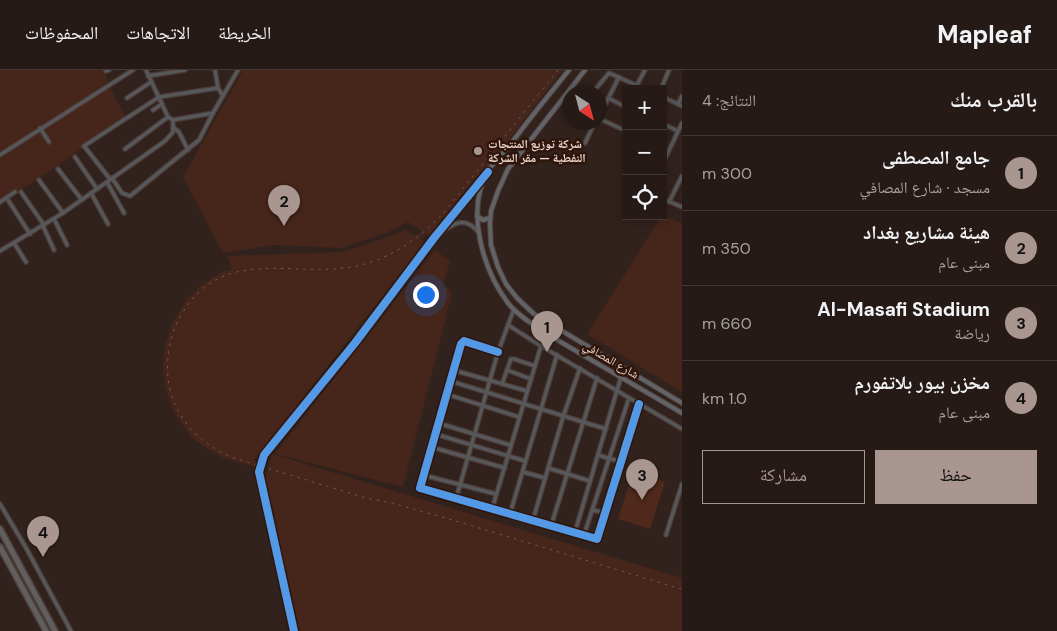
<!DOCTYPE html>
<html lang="ar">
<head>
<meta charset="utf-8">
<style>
  :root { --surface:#261a16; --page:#322723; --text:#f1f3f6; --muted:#a4a1a1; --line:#423835; --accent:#a99690 }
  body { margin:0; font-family:"DM Sans","Noto Naskh Arabic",sans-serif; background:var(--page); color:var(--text); direction:rtl }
  .controls { position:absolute; right:15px; top:15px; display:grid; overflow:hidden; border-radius:0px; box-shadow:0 2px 12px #0003 }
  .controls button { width:45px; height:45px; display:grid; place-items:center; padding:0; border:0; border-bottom:1px solid var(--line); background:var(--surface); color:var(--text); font:25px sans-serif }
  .compass { position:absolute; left:562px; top:15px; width:45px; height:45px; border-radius:50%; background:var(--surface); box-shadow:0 2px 12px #0003; rotate:144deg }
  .you { position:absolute; left:425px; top:224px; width:18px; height:18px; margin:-12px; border:4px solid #fff; border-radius:50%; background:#1a73e8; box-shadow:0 0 0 8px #1a73e833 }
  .badge { display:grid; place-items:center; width:32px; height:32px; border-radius:50%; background:var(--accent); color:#111; font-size:16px; font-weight:700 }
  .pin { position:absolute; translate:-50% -41px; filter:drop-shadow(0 1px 2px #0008) }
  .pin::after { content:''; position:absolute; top:26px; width:18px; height:15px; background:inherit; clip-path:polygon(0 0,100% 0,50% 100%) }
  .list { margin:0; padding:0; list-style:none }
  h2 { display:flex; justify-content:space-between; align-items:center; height:65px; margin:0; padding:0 20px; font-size:21px }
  h2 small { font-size:16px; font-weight:400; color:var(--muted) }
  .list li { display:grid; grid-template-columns:32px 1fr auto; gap:15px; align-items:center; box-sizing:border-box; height:75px; padding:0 20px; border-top:1px solid var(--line) }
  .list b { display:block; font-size:19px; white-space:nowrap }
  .list p { margin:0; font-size:16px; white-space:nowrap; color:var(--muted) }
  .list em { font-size:16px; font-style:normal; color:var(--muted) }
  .actions { display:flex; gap:10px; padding:15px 20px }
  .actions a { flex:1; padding:11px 0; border:1px solid var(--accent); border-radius:0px; text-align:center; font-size:18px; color:var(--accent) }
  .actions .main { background:var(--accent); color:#111 }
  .icon { flex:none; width:28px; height:28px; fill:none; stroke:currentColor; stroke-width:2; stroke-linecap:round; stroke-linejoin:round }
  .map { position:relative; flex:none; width:682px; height:561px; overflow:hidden; direction:ltr }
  header { display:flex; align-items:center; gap:30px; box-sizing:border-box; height:70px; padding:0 25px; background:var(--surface); border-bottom:1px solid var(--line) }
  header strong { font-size:24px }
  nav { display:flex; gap:28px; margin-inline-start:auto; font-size:18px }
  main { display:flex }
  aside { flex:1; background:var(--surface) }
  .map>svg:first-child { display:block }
  .built { fill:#46251a }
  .green { fill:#4f291b }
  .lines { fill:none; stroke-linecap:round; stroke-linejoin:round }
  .street-casing { stroke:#4e3f3b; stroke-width:5.5 }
  .secondary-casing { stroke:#4e3f3b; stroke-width:6 }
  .highway-casing { stroke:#4e3f3b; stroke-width:8 }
  .street { stroke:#57585b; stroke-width:3 }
  .secondary { stroke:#626367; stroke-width:4 }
  .highway { stroke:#605e5f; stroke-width:5 }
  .rail { stroke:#645e5c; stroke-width:1; stroke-dasharray:2.5 5; stroke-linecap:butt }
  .cycleway-casing { stroke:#30150b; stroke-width:11 }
  .cycleway { stroke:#5399e6; stroke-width:8 }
  .poi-dot { fill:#a99690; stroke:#30150b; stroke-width:2 }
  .labels { text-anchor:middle; stroke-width:5; stroke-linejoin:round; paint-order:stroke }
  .poi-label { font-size:12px; font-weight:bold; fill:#e9d5ce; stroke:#30150b; text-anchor:start }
  .street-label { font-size:12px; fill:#e9d5ce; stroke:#30150b }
</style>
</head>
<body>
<header>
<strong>Mapleaf</strong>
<nav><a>الخريطة</a><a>الاتجاهات</a><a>المحفوظات</a></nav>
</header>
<main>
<aside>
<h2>بالقرب منك<small>النتائج: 4</small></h2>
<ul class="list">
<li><span class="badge">1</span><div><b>جامع المصطفى</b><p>مسجد · شارع المصافي</p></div><em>300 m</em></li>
<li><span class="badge">2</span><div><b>هيئة مشاريع بغداد</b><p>مبنى عام</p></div><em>350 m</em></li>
<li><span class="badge">3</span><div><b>Al-Masafi Stadium</b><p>رياضة</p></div><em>660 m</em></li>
<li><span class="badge">4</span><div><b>مخزن بيور بلاتفورم</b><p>مبنى عام</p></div><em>1.0 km</em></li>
</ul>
<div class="actions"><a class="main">حفظ</a><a>مشاركة</a></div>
</aside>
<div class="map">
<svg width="682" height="561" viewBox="0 0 682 561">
  <rect width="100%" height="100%" fill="#32221d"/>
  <g class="built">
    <polygon points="0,0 105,0 108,14 126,48 0,135"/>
    <polygon points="243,0 563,0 432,168 408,152 388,162 342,178 275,175 223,183 183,107"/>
    <polygon points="663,144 682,154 682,322 587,264"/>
    <polygon points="406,160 415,166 421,162 425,165 421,169 425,172 254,390 257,392 256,397 223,388 208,379 191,367 177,347 170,333 165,315 163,296 165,276 172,254 185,232 200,216 222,202 232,200 227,186 344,182"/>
    <polygon points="435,180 450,191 443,214 452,222 403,417 275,384"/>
    <polygon points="272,384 682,508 682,561 299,561 265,410"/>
  </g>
  <polygon class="green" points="633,402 665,412 650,459 618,449"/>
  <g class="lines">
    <g class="street-casing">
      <g id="street">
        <polyline points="146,0 168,47 173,50 213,43 238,0"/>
        <polyline points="215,0 218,18"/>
        <polyline points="106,1 109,0"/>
        <polyline points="148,6 185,0"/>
        <polyline points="637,15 645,0"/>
        <polyline points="661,19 669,0"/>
        <polyline points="593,22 609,3 645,19"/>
        <polyline points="663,27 682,36"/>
        <polyline points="127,28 151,12"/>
        <polyline points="608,28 626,37"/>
        <polyline points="678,34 682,26"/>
        <polyline points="153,40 162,34"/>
        <polyline points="600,45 619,7"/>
        <polyline points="600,49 626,61"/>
        <polyline points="663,54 678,61"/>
        <polyline points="40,58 49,72"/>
        <polyline points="174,58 179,62 188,80"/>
        <polyline points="585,73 595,52"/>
        <polyline points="125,79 168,47"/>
        <polyline points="663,79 668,82"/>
        <polyline points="0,85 133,0"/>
        <polyline points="75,87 97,119"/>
        <polyline points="663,93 682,53"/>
        <polyline points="58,99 82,130"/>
        <polyline points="112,108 122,123 130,126 199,70 213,43"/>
        <polyline points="110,109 84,76 159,27 218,18 223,26"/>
        <polyline points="39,110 63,143"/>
        <polyline points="107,112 124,143"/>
        <polyline points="21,122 44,155"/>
        <polyline points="91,123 108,154"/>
        <polyline points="663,129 682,137"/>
        <polyline points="8,130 30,164"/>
        <polyline points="0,132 15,122"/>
        <polyline points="669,132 682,106"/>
        <polyline points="54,149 67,175"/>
        <polyline points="43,156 54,180"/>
        <path d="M441,163C455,152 466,146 479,163"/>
        <polyline points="14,173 26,192"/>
        <polyline points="0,181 63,143 165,71 173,62 173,50"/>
        <polyline points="508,255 541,276 682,359"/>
        <polyline points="498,282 464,271 461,274 420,418 597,469 639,334"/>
        <polyline points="453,300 527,321"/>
        <polyline points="507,300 531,309"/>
        <polyline points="450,311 606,359"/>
        <polyline points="502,314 511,289 514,289 535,296"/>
        <polyline points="446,324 519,347"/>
        <polyline points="438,353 510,375"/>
        <polyline points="435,364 525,391"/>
        <polyline points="431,377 505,398"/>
        <polyline points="598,385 621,392"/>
        <polyline points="548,398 590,411"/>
        <polyline points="523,402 545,408"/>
        <polyline points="423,405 496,424"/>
        <polyline points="456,429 498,282 514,239"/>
        <polyline points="0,434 25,476 71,561"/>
        <polyline points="492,439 541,276"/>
        <polyline points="593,440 605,443"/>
        <polyline points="510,444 557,285"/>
        <polyline points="533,450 563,347 580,298"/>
        <polyline points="551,456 597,308"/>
        <polyline points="575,462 621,307"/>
        <polyline points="584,465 629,328"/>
        <polyline points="666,465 682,414"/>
        <polyline points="294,561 259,402 264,385 355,273 434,168 484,106"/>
      </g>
    </g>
    <g class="secondary-casing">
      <g id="secondary">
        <path d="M569,0C549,25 529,49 510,75C503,83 494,92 488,101C465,140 483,200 508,233C518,246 534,255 547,264L682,343"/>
        <polyline points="585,0 508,99 498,121 491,141 490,154 491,175 498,197 506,214 517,228 534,244 682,333"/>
        <polyline points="477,146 483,150 490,148"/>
      </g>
    </g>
    <g class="highway-casing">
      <g id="highway">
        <polyline points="0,459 55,561"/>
        <polyline points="0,477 46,561"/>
      </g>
    </g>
    <use href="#street" class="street"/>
    <use href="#secondary" class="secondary"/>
    <use href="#highway" class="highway"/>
    <path class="rail" d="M558,0L446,140C424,165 394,187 361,195C296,211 224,172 181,245C169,266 165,291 169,315C176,350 201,375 234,388L366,428L392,433L456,451L681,519"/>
    <g class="cycleway-casing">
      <g id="cycleway">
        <polyline points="498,282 464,271 461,274 420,418 597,469 639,334"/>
        <polyline points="294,561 259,402 264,385 355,273 434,168 488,102"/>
      </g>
    </g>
    <use href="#cycleway" class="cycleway"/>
  </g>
  <circle class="poi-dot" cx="478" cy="81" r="5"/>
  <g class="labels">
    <g class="poi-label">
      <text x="488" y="78">شركة توزيع المنتجات<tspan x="488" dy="14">النفطية — مقر الشركة</tspan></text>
    </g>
    <g class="street-label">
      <text transform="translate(611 290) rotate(30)" y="4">شارع المصافي</text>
    </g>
  </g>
</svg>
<div class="controls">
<button>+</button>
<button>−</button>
<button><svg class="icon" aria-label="locate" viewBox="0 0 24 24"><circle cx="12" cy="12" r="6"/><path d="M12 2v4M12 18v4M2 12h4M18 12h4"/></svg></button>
</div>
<svg class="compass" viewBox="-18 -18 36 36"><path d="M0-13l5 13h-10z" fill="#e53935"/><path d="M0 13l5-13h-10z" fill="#a4a1a1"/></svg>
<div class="you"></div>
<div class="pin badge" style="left:547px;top:282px">1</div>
<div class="pin badge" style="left:284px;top:156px">2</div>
<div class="pin badge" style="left:642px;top:430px">3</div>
<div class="pin badge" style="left:43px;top:487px">4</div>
</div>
</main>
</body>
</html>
